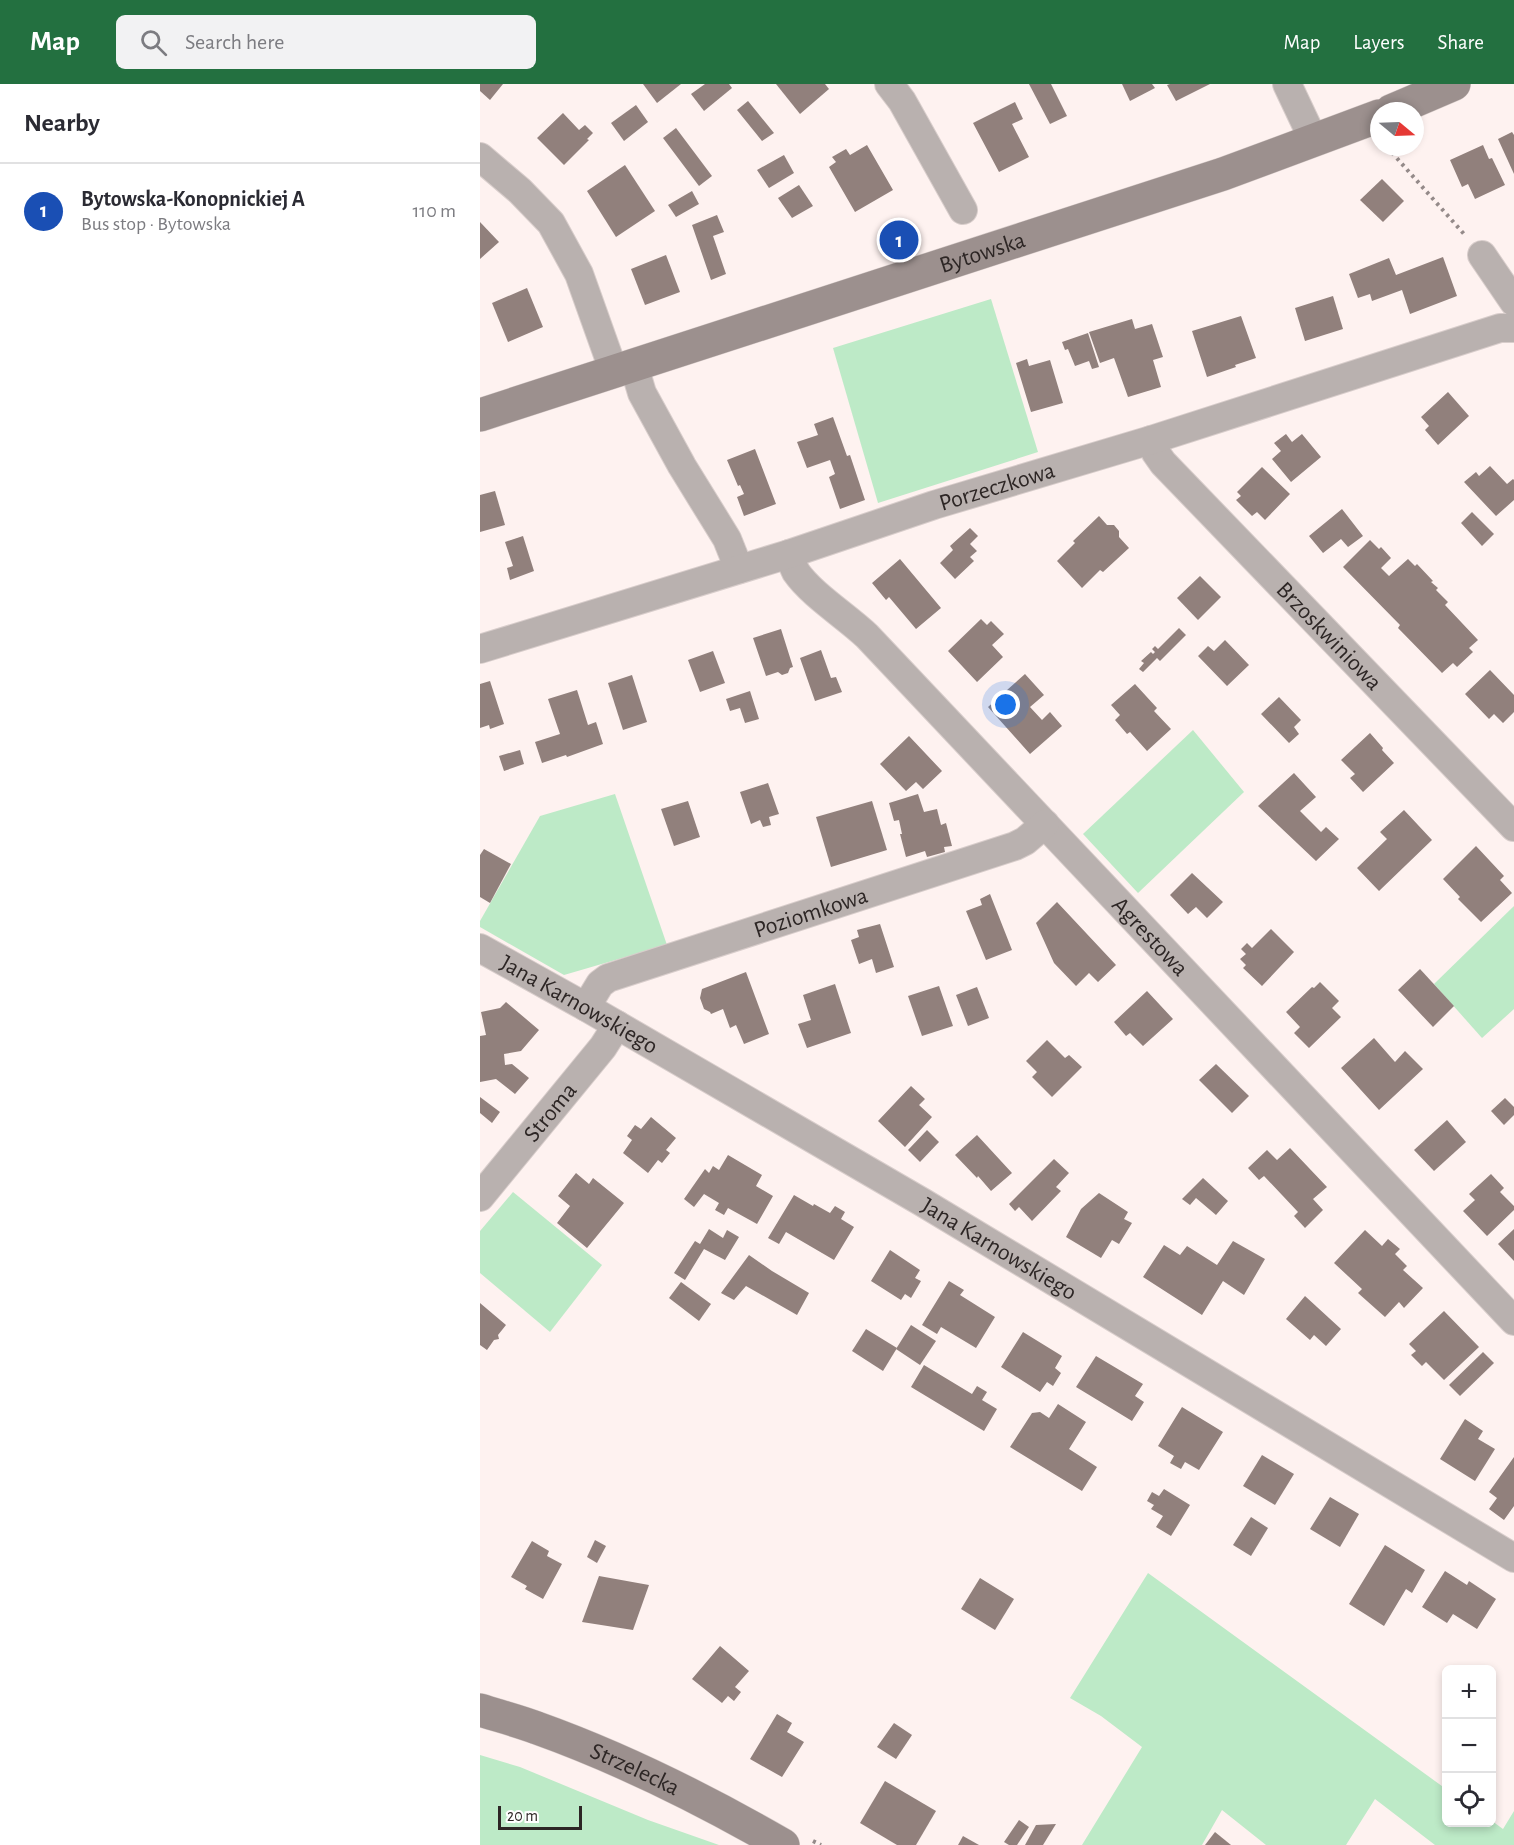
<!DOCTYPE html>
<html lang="en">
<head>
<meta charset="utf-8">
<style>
  :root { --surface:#fff; --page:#f2f2f3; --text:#2b2b33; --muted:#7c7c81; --line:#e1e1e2; --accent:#237040 }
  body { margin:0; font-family:"Alegreya Sans",sans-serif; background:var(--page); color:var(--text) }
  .controls { position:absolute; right:18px; bottom:18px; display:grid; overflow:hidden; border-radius:9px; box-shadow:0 3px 9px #0003 }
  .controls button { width:54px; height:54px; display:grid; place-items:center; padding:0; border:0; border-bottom:2px solid var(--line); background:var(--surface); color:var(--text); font:30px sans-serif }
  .compass { position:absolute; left:890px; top:18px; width:54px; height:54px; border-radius:50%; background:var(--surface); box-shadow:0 3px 9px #0003; rotate:109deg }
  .scale { position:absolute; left:18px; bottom:15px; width:84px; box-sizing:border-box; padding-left:6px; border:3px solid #2d2625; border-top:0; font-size:16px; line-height:21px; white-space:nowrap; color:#2d2625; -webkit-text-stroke:4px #fff; paint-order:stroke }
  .you { position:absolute; left:526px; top:621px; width:21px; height:21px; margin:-15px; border:4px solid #fff; border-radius:50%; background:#1a73e8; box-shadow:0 0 0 9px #1a73e833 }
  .badge { display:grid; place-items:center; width:39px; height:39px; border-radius:50%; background:var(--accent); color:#fff; font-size:20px; font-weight:700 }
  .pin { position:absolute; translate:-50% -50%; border:3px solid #fff; box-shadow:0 2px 6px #0006 }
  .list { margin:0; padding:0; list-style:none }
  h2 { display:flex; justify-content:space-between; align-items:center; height:78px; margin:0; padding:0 24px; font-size:26px }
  h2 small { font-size:20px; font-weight:400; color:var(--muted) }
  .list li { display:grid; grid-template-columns:39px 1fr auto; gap:18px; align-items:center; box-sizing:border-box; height:96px; padding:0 24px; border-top:2px solid var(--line) }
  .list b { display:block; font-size:22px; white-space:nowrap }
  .list p { margin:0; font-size:20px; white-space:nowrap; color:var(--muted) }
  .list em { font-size:20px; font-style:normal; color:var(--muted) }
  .icon { flex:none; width:33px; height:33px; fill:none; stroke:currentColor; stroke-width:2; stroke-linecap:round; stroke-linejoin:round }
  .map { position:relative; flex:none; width:1034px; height:1761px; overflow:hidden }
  header { display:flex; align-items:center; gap:36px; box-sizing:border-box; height:84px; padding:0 30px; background:var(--accent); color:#fff }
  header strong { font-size:28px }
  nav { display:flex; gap:33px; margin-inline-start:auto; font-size:21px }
  .search { width:420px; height:54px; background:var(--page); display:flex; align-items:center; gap:15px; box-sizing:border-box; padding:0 21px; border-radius:9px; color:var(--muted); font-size:22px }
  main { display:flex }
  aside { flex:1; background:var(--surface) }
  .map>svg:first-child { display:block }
  .green { fill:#bdeac7 }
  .building { fill:#91807c }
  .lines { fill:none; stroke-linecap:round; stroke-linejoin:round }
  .street-casing { stroke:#d8cdcb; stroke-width:30 }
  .secondary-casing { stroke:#d8cdcb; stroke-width:34 }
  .path { stroke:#948a89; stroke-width:4; stroke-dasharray:3 4.5; stroke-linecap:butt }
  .street { stroke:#b9b1af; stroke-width:28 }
  .secondary { stroke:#9c908e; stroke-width:33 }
  .labels { text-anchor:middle; stroke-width:4.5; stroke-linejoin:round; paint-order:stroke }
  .street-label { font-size:24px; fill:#2d2625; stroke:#fff }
</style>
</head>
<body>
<header>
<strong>Map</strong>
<div class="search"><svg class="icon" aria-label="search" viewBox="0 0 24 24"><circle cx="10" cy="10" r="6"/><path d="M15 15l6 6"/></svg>Search here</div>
<nav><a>Map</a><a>Layers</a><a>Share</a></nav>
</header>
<main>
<aside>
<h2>Nearby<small></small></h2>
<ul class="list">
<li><span class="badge" style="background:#1a4fb4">1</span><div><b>Bytowska-Konopnickiej A</b><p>Bus stop · Bytowska</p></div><em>110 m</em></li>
</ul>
</aside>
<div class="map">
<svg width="1034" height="1761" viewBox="0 0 1034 1761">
  <rect width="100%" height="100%" fill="#fef2f0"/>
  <g class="green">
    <polygon points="511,215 558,368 398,419 353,264"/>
    <polygon points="713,646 764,708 658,809 603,750"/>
    <polygon points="135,710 187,861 84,891 0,843 0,837 60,732"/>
    <polygon points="1034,822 1034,925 1002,954 954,900"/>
    <polygon points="33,1108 122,1181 70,1248 0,1189 0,1147"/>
    <polygon points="668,1489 966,1705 966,1738 1012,1738 1012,1737 1023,1745 1034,1727 1034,1761 955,1761 895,1715 866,1761 786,1761 742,1726 722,1761 602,1761 662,1663 621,1632 590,1614"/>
    <polygon points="0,1671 40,1683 168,1736 239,1761 0,1761"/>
  </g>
  <g class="building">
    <polygon points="0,0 23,0 10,16 0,7"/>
    <polygon points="163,0 201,0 177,19"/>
    <polygon points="225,0 249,0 252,4 224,27 211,10"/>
    <polygon points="296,0 345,0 349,5 320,30"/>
    <polygon points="549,0 571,0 587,32 570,40"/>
    <polygon points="642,0 672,0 675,4 650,17"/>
    <polygon points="690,0 730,0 696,17 687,1"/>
    <polygon points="268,17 294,49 282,57 257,26"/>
    <polygon points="535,18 543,35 532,40 549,73 519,88 493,39"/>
    <polygon points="156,21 168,38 144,57 131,39"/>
    <polygon points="83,29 99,46 105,41 113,49 107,55 109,56 84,81 57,54"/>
    <polygon points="196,44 232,92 219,102 183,54"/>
    <polygon points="1032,48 1034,51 1034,90 1018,55"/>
    <polygon points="387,61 413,106 375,128 349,83 356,78 352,73 366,65 370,71"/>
    <polygon points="1003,61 1009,75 1012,74 1025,101 995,115 988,100 982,103 970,76"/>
    <polygon points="304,71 314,89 289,104 277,86"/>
    <polygon points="145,81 175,127 136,153 107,107"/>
    <polygon points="902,95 924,117 903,138 880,116"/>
    <polygon points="319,101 333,122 312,134 298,114"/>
    <polygon points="212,107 219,120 196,133 188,121"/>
    <polygon points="237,131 244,148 233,152 246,190 231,196 212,141"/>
    <polygon points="0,138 19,158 0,175"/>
    <polygon points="186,171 200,208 165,221 151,185"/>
    <polygon points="963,173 977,212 930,230 922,206 892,217 890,210 878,214 869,190 909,174 916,191"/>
    <polygon points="47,204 63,243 28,258 12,219"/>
    <polygon points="853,212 863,245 825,257 815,224"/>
    <polygon points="761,232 776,274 755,281 756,283 727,293 712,247"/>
    <polygon points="652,235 655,245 672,240 683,273 673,276 681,303 648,313 634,274 620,279 609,248"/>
    <polygon points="608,249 619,283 612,285 609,277 595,282 588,265 585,266 582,258"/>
    <polygon points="547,275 549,282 570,276 583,319 551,328 536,279"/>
    <polygon points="968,308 989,332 958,361 945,346 949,342 941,333"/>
    <polygon points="353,333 367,372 370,371 385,416 360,425 349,393 355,390 350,376 327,384 317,358 338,351 334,340"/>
    <polygon points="806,350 812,358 822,350 841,373 811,398 792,375 801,367 794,359"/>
    <polygon points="275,365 296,420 264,432 257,413 264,410 260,401 258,402 247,376"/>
    <polygon points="1010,382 1027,400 1033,395 1034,396 1034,416 1016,432 984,398 996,388 999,392"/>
    <polygon points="782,383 810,410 785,436 777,428 772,432 756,416 761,412 757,408"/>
    <polygon points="15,407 25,441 0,448 0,411"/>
    <polygon points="862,425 883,452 868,463 861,455 843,469 829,452"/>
    <polygon points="992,428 1014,450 1002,462 981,439"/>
    <polygon points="619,432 627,441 634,441 639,447 639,453 649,464 623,488 620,486 602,504 577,477 595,459 593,457"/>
    <polygon points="490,444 498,452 490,460 497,467 490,473 494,477 475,495 460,479 473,466 470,462"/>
    <polygon points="43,452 54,487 30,496 27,484 33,482 25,458"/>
    <polygon points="890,456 899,465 901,463 911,474 901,484 909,492 928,475 935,482 937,480 953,497 951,498 958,504 956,506 968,518 965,521 998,556 989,564 993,568 977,583 973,579 962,589 918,544 920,541 863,483"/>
    <polygon points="420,475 461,524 436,545 409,513 406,516 392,499"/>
    <polygon points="720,492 741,513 718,536 697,514"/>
    <polygon points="501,535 507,541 511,537 524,550 512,561 523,573 497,598 468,567"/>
    <polygon points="699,544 706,551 680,577 677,574 663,588 659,585 664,579 661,577 671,568 673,570 675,568 672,565 675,562 678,565"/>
    <polygon points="301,545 313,583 310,584 308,589 302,591 298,588 286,592 273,554"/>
    <polygon points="745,556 769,581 747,602 718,572 728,562 734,567"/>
    <polygon points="341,566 351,594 356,593 362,608 335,617 320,574"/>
    <polygon points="233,567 245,599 220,608 208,576"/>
    <polygon points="1010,586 1034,611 1034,628 1023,639 1014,630 1009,635 985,610"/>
    <polygon points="545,590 564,611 550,623 562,636 570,628 582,642 550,670 508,623"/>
    <polygon points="152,591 167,638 143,646 128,599"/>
    <polygon points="10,597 24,640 10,645 9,641 0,644 0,600"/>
    <polygon points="655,600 677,624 674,627 691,645 667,667 650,648 647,650 635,636 640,631 631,621"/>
    <polygon points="97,606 108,641 116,638 123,660 87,673 86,671 62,679 55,658 80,650 68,615"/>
    <polygon points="270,607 279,635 265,639 260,624 250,627 246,615"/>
    <polygon points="799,613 821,636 814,643 819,650 809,659 781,630"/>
    <polygon points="890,649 903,664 902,666 914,679 883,708 870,694 875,690 861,676"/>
    <polygon points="429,652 462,687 443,705 436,698 426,707 400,680"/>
    <polygon points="40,666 44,680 24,687 19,672"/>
    <polygon points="814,689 836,713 820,727 841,748 846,743 859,755 836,777 778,722"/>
    <polygon points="288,699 299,730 289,733 291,741 283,743 280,736 271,740 260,708"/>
    <polygon points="438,710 444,728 457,725 461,741 466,739 472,762 464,763 465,768 447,773 445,767 426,773 420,750 422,750 419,736 414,737 409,719"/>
    <polygon points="208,717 220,753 194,762 181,725"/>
    <polygon points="392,717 407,766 351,783 336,733"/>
    <polygon points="924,726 952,756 899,807 877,784 907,755 900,748"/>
    <polygon points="996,762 1024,792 1020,796 1032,809 1001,838 978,815 980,813 963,795"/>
    <polygon points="4,765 31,780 10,819 0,813 0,771"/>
    <polygon points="712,789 743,818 727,834 716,823 708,830 690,811"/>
    <polygon points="510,810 532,866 506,876 486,827 502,821 500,815"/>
    <polygon points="577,818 636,881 618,898 609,889 596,902 574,879 556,839"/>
    <polygon points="400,840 414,883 396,889 392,875 379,880 371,856 379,853 377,846"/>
    <polygon points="791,845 814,868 782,902 763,884 766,881 760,875 766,870 761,865 767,859 772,864"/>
    <polygon points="940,885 974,922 953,943 918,906"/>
    <polygon points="266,888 289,950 264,960 256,941 250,944 243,925 231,930 230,928 224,925 220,914 222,905"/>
    <polygon points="840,898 859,917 852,924 861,933 829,964 814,949 820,943 806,928 832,903 834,904"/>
    <polygon points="355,900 371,949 327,964 318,940 331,936 323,911"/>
    <polygon points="459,902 473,942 442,952 428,912"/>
    <polygon points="497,903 509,934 488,942 476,911"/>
    <polygon points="667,907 693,935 663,962 650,949 646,952 634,938"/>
    <polygon points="26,918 59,946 41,967 24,970 25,981 32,980 49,994 35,1010 16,995 0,998 0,952 6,951 1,928 20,924"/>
    <polygon points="894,954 915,978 925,967 943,985 899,1026 861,984"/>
    <polygon points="567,956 585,974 589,971 602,983 572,1013 552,993 557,988 546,977"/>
    <polygon points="736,980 769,1012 752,1029 719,996"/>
    <polygon points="431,1002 445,1015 439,1021 452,1033 425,1063 398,1037"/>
    <polygon points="0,1013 20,1028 12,1039 0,1029"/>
    <polygon points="1025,1014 1034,1023 1034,1031 1024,1041 1011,1027"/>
    <polygon points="171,1033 196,1054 186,1066 190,1069 182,1079 178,1076 168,1089 143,1069 152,1056 147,1052 155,1041 161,1045"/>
    <polygon points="967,1036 986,1058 954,1087 934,1066"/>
    <polygon points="447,1046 459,1058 440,1078 428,1066"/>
    <polygon points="497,1051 532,1089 511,1107 498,1092 497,1094 475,1071"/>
    <polygon points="810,1064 847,1103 833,1115 843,1126 825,1144 814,1132 818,1128 784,1092 779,1096 768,1084 787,1066 797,1076"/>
    <polygon points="248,1071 282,1091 276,1102 293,1112 277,1140 248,1124 244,1131 235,1126 239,1119 224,1110 214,1123 204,1115 225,1085 229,1089 233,1082 239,1086"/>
    <polygon points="574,1075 589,1089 576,1103 581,1107 552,1137 539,1123 535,1127 529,1120"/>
    <polygon points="96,1089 109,1100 113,1094 144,1119 107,1164 77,1139 90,1122 78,1112"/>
    <polygon points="1011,1090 1024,1104 1020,1108 1034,1122 1034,1126 1007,1152 983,1127 995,1116 989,1110"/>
    <polygon points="723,1094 748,1117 736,1131 716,1114 710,1121 702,1115"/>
    <polygon points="619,1109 648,1128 644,1135 652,1139 639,1160 632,1156 621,1174 586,1153 601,1125"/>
    <polygon points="314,1111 333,1122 334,1120 350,1129 355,1122 365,1128 361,1135 374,1143 354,1176 306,1148 299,1160 288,1154"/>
    <polygon points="229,1145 243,1154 247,1146 259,1153 245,1176 224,1165 205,1196 194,1189 215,1157 220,1160"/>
    <polygon points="1034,1145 1034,1177 1018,1160"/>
    <polygon points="885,1146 902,1162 908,1155 920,1165 915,1170 927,1182 923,1186 943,1204 924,1224 919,1218 905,1233 878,1209 882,1205 854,1179"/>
    <polygon points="753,1157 785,1175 764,1211 743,1197 722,1231 663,1193 684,1161 700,1171 707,1162 737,1181"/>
    <polygon points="410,1166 440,1186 435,1194 441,1197 431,1214 425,1210 421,1216 391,1197"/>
    <polygon points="269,1171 292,1187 329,1209 317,1231 266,1202 254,1216 241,1209"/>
    <polygon points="469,1197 484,1206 480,1211 515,1233 496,1264 461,1243 457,1250 442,1241"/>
    <polygon points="201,1198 231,1220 219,1237 189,1214"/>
    <polygon points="825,1212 861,1245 846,1262 834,1251 830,1256 806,1235"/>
    <polygon points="0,1219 26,1241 18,1251 19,1255 14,1256 7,1266 0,1261"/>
    <polygon points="964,1227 999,1263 964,1296 946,1278 942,1282 931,1271 936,1267 929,1260"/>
    <polygon points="431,1241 456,1257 440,1281 416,1265"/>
    <polygon points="386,1245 417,1264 403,1287 372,1267"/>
    <polygon points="543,1248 582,1272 575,1284 581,1289 573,1302 567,1298 560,1308 521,1283"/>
    <polygon points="1003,1268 1014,1279 980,1312 969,1301"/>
    <polygon points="616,1272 663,1300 655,1312 664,1318 652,1337 596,1303"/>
    <polygon points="444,1281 492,1310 497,1302 507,1308 502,1316 517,1325 504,1347 431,1303"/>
    <polygon points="578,1320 606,1338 589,1365 617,1383 602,1407 530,1363 552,1329 560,1328 569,1334"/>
    <polygon points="702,1323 743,1348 719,1386 705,1378 701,1385 690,1379 694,1372 678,1362"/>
    <polygon points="985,1335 1003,1347 998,1355 1015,1365 995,1397 960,1375"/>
    <polygon points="782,1371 814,1390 795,1421 763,1402"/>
    <polygon points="1034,1373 1034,1422 1024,1436 1009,1425 1017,1414 1009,1408"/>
    <polygon points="684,1405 710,1421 691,1452 676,1443 683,1432 671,1425 674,1421 667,1417 672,1408 679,1412"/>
    <polygon points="850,1413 879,1430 860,1463 830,1445"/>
    <polygon points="771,1433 788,1444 771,1472 753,1461"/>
    <polygon points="115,1456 126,1462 117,1479 107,1473"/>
    <polygon points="52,1457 69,1467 67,1472 82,1480 63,1515 45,1505 47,1502 31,1493"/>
    <polygon points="905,1461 945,1486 932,1509 926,1505 904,1542 869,1520"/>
    <polygon points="965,1487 987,1501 989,1497 1016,1515 997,1545 973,1530 967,1539 942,1523"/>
    <polygon points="119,1492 169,1501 153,1546 102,1538"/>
    <polygon points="500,1494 534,1515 515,1546 481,1525"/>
    <polygon points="240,1562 269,1587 255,1603 261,1608 254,1617 248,1612 242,1619 212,1595"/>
    <polygon points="297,1630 312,1639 307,1648 324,1658 302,1693 270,1675"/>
    <polygon points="414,1639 432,1651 416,1675 397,1663"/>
    <polygon points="405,1697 456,1727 436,1761 417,1761 380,1739"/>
    <polygon points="539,1736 549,1743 537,1761 529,1761 524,1758"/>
    <polygon points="576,1740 563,1761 545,1761 556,1741"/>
    <polygon points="735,1748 751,1761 725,1761"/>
    <polygon points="483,1752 499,1761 478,1761"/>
  </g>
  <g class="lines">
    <g class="street-casing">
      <g id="street">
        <polyline points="409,0 422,17 483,126"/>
        <polyline points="807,0 834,57"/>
        <polyline points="0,73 40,107 71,139 99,190 134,288"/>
        <polyline points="1002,171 1034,218"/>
        <polyline points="154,282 162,309 202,382 247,455 259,485"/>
        <path id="s1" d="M671,356L676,369L683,379L1034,743"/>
        <path id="s2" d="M309,470C311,476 313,482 316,488C332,511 366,532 387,552L1034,1237"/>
        <path id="s3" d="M0,565L309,470L454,421L671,356L1020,244H1034"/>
        <path id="s4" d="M0,864L106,923L442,1118L1034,1474"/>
        <path id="s5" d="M106,923L120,900L128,894L535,762L545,757L565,740"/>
        <path id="s6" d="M0,1113L123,963L137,941"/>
      </g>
    </g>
    <g class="secondary-casing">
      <g id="secondary">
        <polyline points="911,27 974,0"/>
        <path id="s7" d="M0,331L743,90L899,32"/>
        <path id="s8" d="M0,1626C19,1632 39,1637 57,1644C141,1674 225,1716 303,1761"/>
      </g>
    </g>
    <g class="path">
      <polyline points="907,63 984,150"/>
      <polyline points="333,1757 341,1761"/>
    </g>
    <use href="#street" class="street"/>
    <use href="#secondary" class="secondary"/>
  </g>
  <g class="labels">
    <g class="street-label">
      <text dy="8" stroke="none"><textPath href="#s7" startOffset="528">Bytowska</textPath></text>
      <text dy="8" stroke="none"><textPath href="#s3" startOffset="542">Porzeczkowa</textPath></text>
      <text dy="8" stroke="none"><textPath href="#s1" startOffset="266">Brzoskwiniowa</textPath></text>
      <text dy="8" stroke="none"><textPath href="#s5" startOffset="250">Poziomkowa</textPath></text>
      <text dy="8" stroke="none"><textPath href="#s2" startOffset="528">Agrestowa</textPath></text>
      <text dy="8" stroke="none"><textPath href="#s4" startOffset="114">Jana Karnowskiego</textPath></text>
      <text dy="8" stroke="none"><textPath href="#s6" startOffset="110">Stroma</textPath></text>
      <text dy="8" stroke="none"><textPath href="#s4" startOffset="600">Jana Karnowskiego</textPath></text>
      <text dy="8" stroke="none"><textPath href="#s8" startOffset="166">Strzelecka</textPath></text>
    </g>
  </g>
</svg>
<div class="controls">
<button>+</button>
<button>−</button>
<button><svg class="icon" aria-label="locate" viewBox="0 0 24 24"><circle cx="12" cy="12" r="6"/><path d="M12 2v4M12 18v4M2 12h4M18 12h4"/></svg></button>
</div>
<svg class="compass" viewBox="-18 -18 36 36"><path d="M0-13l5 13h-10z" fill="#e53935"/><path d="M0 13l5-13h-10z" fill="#7c7c81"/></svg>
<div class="scale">20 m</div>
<div class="you"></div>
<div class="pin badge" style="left:419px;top:156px;background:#1a4fb4">1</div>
</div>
</main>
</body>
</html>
